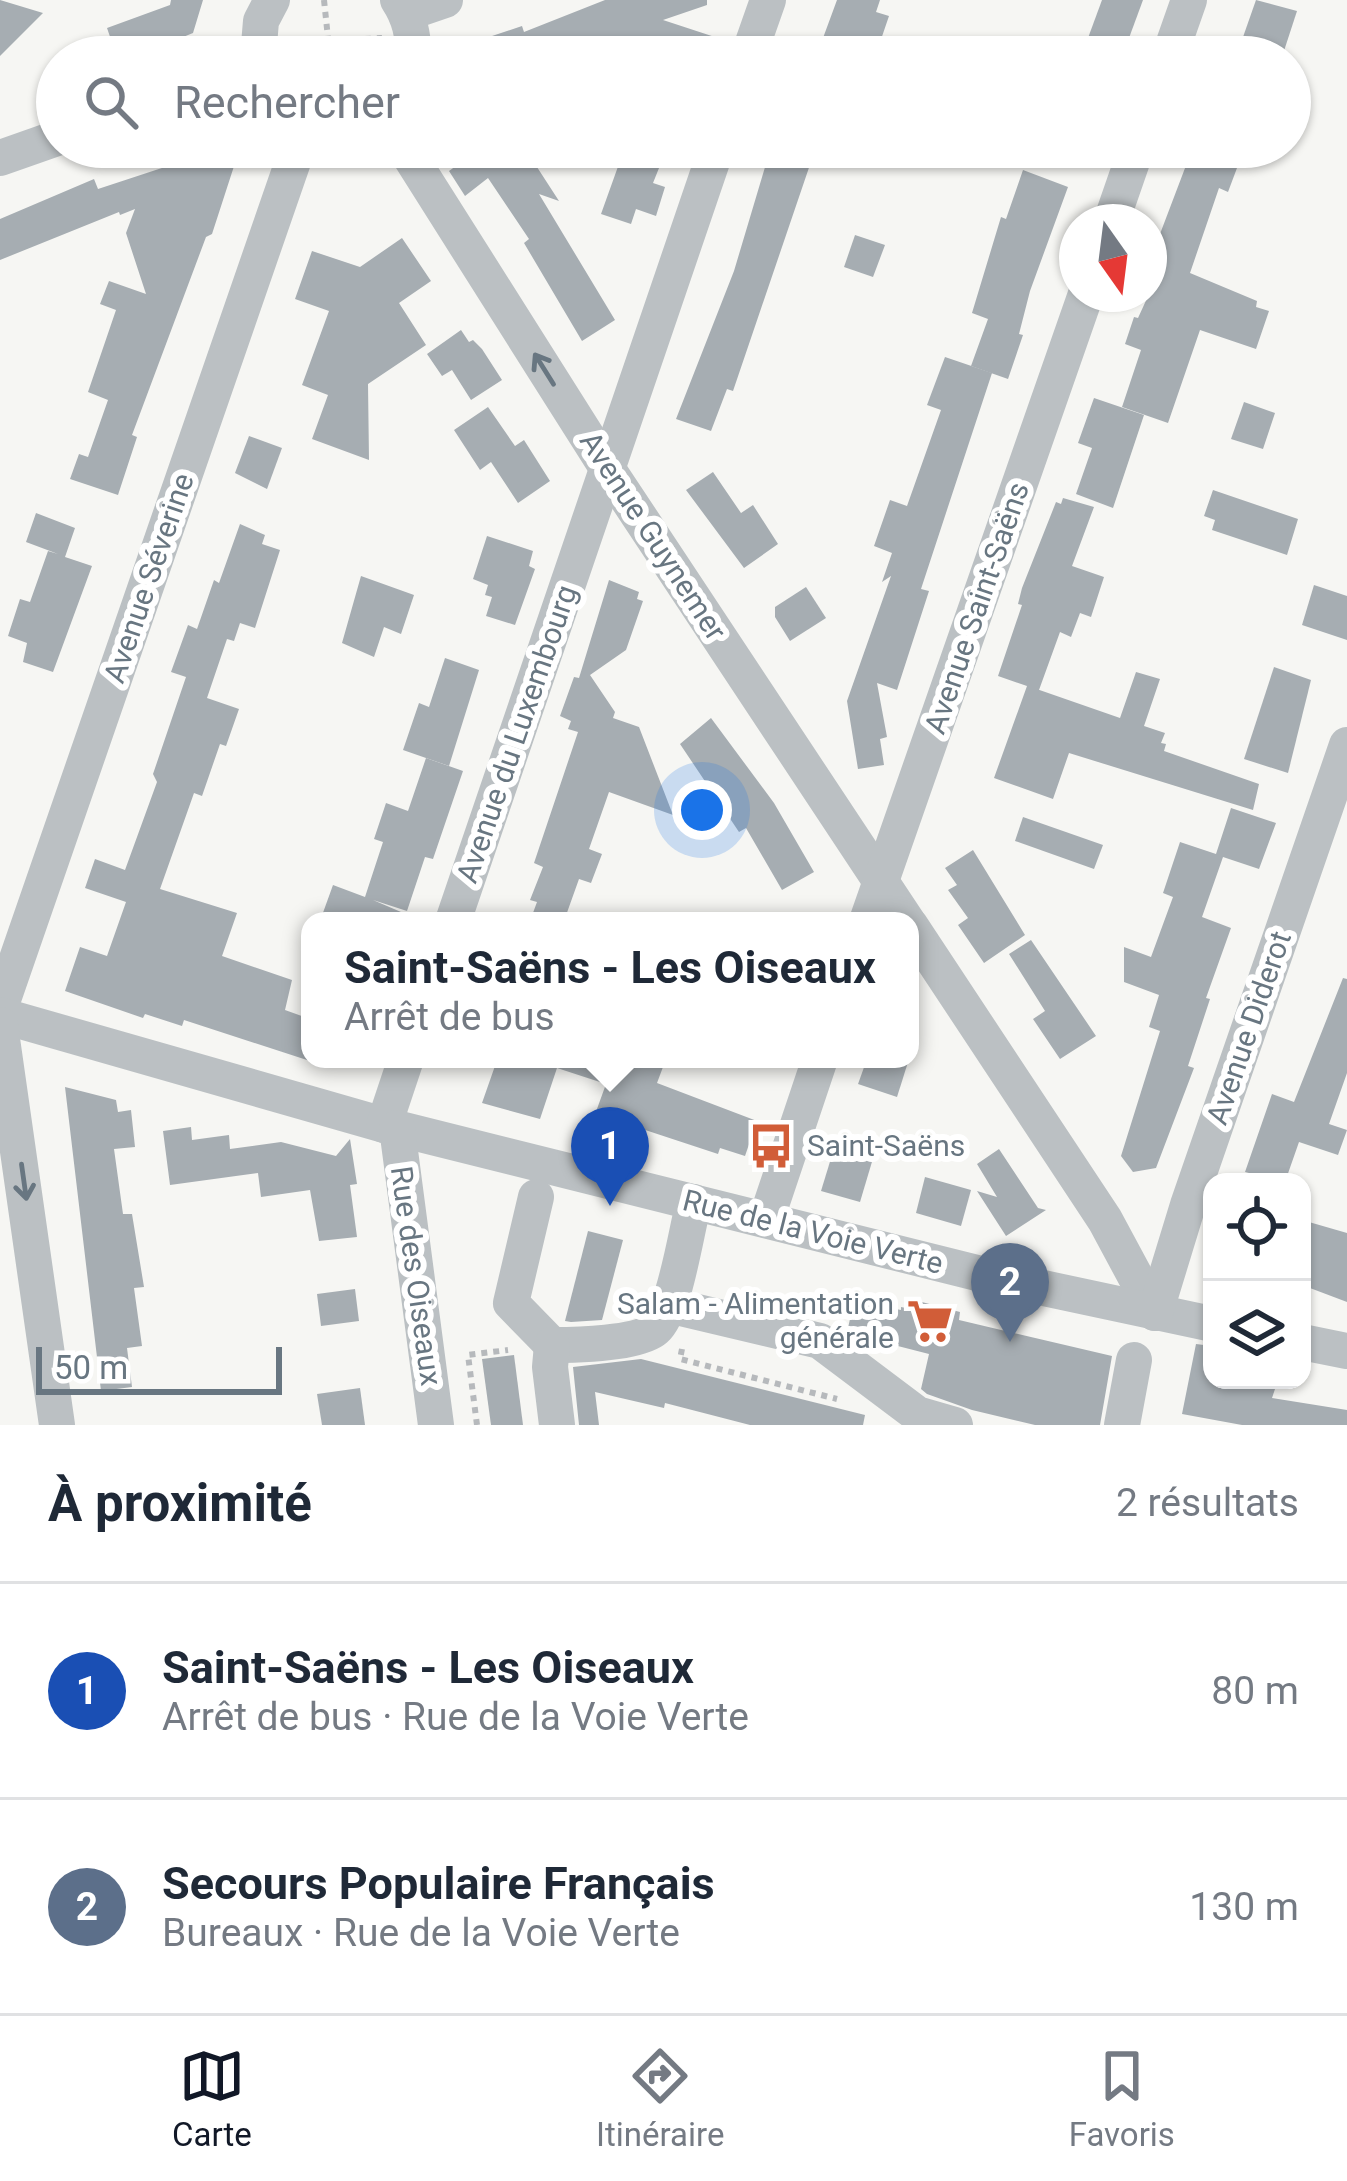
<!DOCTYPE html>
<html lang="fr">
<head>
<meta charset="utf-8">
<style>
  :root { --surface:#fff; --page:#f2f2f3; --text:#1f2937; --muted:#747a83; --line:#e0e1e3; --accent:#111827 }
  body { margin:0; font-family:Roboto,sans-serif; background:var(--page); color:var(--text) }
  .controls { position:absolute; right:36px; bottom:36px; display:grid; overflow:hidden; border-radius:24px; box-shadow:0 3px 9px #0004 }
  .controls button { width:108px; height:108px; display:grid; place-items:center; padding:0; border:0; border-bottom:3px solid var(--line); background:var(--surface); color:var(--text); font:60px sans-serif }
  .compass { position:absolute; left:1059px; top:204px; width:108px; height:108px; border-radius:50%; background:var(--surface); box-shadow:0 3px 9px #0004; rotate:166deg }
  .scale { position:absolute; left:36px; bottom:30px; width:246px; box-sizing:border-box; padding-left:12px; border:6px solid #687681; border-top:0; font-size:33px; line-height:42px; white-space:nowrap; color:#687681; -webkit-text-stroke:9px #fff; paint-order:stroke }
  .you { position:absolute; left:702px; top:810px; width:42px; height:42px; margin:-30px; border:9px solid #fff; border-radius:50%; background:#1a73e8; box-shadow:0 0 0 18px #1a73e833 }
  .badge { display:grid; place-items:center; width:78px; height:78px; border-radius:50%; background:var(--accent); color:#fff; font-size:39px; font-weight:700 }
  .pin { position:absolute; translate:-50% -99px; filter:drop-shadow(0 3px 6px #0008) }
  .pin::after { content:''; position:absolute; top:63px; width:42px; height:36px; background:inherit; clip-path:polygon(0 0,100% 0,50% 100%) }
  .popup { position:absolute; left:301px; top:912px; width:618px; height:156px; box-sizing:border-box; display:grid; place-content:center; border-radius:24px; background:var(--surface); filter:drop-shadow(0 3px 9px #0005); font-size:39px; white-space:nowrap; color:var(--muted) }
  .popup b { font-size:45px; color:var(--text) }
  .popup::after { content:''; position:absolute; left:50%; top:100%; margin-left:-24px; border:24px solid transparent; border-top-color:var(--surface) }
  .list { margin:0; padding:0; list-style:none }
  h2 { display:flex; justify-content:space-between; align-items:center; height:156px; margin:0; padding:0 48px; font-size:51px }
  h2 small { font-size:39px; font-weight:400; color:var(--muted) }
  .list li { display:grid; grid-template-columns:78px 1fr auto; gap:36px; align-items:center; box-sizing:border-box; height:216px; padding:0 48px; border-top:3px solid var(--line) }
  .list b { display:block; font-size:45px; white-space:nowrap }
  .list p { margin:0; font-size:39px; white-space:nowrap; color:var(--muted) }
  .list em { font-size:39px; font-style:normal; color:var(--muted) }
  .icon { flex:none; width:66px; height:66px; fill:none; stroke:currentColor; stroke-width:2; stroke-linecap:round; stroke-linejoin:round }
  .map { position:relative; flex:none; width:1347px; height:1425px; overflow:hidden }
  .search { position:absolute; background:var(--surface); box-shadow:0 3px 9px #0004; left:36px; right:36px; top:36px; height:132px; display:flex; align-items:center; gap:30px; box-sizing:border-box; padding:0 42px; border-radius:66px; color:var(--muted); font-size:45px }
  .sheet { height:588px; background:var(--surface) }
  nav { display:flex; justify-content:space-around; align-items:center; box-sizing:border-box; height:168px; border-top:3px solid var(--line); background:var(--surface); font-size:33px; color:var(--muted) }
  nav a { display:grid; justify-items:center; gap:6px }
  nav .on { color:var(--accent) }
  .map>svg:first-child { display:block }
  .building { fill:#a6adb2 }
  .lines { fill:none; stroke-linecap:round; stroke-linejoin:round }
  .path { stroke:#b6b9bc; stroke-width:6; stroke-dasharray:6 6; stroke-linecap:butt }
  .minor { stroke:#bbc0c3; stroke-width:36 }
  .oneway { stroke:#687681 }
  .labels { text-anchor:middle; stroke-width:12; stroke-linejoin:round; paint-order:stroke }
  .street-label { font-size:30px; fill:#687681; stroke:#fff }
  .poi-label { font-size:30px; fill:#687681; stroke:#fff; text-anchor:start }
</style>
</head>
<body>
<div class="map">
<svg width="1347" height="1425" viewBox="0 0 1347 1425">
  <rect width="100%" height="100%" fill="#f6f6f3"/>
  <g class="building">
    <polygon points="0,0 43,13 0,56"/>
    <polygon points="171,0 203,0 193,33 134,57 117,57 107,28 170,5"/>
    <polygon points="605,0 707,0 707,5 663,20 730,42 726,57 604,57 597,38 545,57 465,57 492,44 489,37 522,26 524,32"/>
    <polygon points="837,0 880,0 876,12 889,16 875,57 816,57"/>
    <polygon points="1102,0 1143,0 1122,57 1081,57"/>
    <polygon points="1256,0 1297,11 1282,57 1236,57"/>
    <polygon points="177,147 195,147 236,160 212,234 206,237 132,435 137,437 118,495 70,479 79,454 88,457 108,400 88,392 116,310 100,304 109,281 146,294 126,233 135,209 120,215 119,212 0,260 0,219 94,179 98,189 171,165"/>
    <polygon points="450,147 524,147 559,201 539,194 615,320 582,341 524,243 529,239 488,178 465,196 449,171 460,163"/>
    <polygon points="625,147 663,158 653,183 665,187 656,216 636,209 631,224 601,214"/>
    <polygon points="771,147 816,147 733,391 727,389 711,431 676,419 734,271"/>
    <polygon points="1193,147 1229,147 1243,152 1228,192 1219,188 1190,273 1257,301 1256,307 1269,311 1256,349 1200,330 1168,423 1122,407 1141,350 1125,344 1134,317 1138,318 1149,294 1149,263"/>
    <polygon points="1023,170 1068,187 1030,291 1019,334 1023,335 1008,379 971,366 988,319 972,313 1001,217 1006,219"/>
    <polygon points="855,235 885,245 873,277 844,267"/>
    <polygon points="402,238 431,281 399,303 426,345 368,384 369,460 312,439 328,395 302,385 329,311 295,299 312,251 360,267"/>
    <polygon points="461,330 469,342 473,340 482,349 502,380 471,400 452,370 442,376 427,354"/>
    <polygon points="945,357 992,373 921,589 929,591 897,690 877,683 887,737 880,739 884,765 858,769 847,701 891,576 882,582 892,553 874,546 890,500 907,506 941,410 927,405"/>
    <polygon points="1094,398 1144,415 1113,508 1076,494 1092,448 1078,443"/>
    <polygon points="1244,402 1275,413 1263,449 1231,439"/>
    <polygon points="488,407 515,446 524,440 550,481 518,503 491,462 480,470 454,430"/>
    <polygon points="249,436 282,448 267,489 235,473"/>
    <polygon points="713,472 741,513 753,505 778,544 744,568 686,490"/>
    <polygon points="1213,490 1298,519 1287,555 1212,530 1215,520 1204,516"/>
    <polygon points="1063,498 1094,507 1072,566 1104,577 1091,617 1080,613 1071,637 1060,632 1039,690 1028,686 1120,718 1136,672 1160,679 1144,726 1165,733 1161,743 1166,744 1164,751 1259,784 1253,810 1069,753 1053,799 994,778 1027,686 998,676 1022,605 1018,604 1022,588 1056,502 1061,504"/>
    <polygon points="36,513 75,528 65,557 92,566 53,672 23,662 27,643 8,636 20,599 30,602 48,551 58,554 26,542"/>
    <polygon points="240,524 265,535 262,544 280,550 255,628 240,623 234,641 227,639 207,698 239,709 226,746 220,744 202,796 194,793 160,889 237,913 222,956 292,980 285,1010 310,1019 310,1061 184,1020 182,1026 145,1014 143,1018 65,991 80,947 107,956 126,902 85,888 95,859 125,870 157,782 153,774 186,677 171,672 188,625 197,629 214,580 219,583"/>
    <polygon points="487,536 533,551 529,566 535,569 515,625 486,616 492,597 485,595 488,585 473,579"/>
    <polygon points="361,576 414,595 401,634 384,627 374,657 342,643"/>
    <polygon points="609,580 639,592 637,599 643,601 626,650 590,675 615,712 613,718 639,727 673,815 609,792 589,849 602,854 591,883 579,879 564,921 530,921 537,902 530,900 543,867 534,863 578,732 568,729 571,721 560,716 574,677 579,678"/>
    <polygon points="1314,585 1347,596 1347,640 1302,625"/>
    <polygon points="806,587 826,618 790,641 775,617 775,607"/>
    <polygon points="445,658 479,670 449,766 403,750 419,703 429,707"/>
    <polygon points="1274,667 1311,680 1288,773 1244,759"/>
    <polygon points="711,718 774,803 814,872 782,890 746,828 739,832 680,744"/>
    <polygon points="426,758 463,771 433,859 425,857 407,911 373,900 422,921 320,921 333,885 365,897 383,842 374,839 386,803 408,811"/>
    <polygon points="1231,808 1276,823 1259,869 1223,857 1202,917 1231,928 1206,998 1210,999 1188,1066 1194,1068 1156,1168 1133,1172 1121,1156 1160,1031 1149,1027 1159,995 1124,982 1124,947 1151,957 1173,897 1163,893 1180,842 1216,854"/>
    <polygon points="1023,817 1103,845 1094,869 1015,841"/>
    <polygon points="973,850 1025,935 984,963 958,925 968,918 948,890 957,885 945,868"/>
    <polygon points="1031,940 1096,1036 1060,1059 1033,1019 1045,1011 1009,954"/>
    <polygon points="1343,978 1347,979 1347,1073 1329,1124 1347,1130 1338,1155 1299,1142 1285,1182 1245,1172 1272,1094 1294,1102"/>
    <polygon points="514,1059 666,1059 657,1083 757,1121 745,1156 720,1148 718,1154 630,1125 627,1132 593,1120 606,1084 557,1068 540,1119 482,1103 496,1063 511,1068"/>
    <polygon points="867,1059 909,1059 897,1097 858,1084"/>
    <polygon points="65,1087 116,1100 118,1112 131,1110 135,1147 114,1149 123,1214 132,1214 144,1287 134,1288 142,1346 127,1348 132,1387 101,1391"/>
    <polygon points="191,1127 192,1140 229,1135 230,1149 281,1142 336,1156 350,1139 357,1184 350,1185 357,1237 319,1241 310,1190 261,1197 258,1173 170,1185 163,1131"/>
    <polygon points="836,1142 874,1155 860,1202 821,1191"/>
    <polygon points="999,1149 1038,1208 1046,1210 1006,1236 977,1191 997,1197 977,1164"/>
    <polygon points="925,1177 971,1190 961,1226 916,1213"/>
    <polygon points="1302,1220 1347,1233 1347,1302 1302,1285"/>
    <polygon points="588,1231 623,1240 602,1320 571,1322 565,1321"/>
    <polygon points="355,1289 359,1321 321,1326 317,1294"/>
    <polygon points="854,1300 901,1310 901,1307 916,1310 918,1301 960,1312 959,1320 1112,1356 1100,1425 1035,1425 972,1410 927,1394 921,1389 929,1354 847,1333"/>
    <polygon points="1196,1344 1212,1346 1212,1380 1278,1380 1272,1398 1347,1410 1347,1425 1242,1425 1182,1414"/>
    <polygon points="514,1355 523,1425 491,1425 482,1359"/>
    <polygon points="641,1359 865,1415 863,1425 750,1425 665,1403 664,1408 595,1392 599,1425 579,1425 573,1367"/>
    <polygon points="360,1388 365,1425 322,1425 317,1394"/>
  </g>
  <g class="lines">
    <g class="path">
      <polyline points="324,0 330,57"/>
      <polyline points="329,41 382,38"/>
      <polyline points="347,147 348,151"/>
      <polyline points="682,1349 680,1359 837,1399"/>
      <polyline points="477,1425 468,1355 508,1350"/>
    </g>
    <g class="minor">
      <path d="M398,0C410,18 413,35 414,57"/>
      <polyline points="407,13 445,0"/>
      <polyline points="258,57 261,21 272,0"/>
      <polyline points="748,57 768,0"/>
      <polyline points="1169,57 1189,0"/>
      <polyline points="404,147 607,468 907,921"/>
      <polyline points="0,158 57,138"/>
      <polyline points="1111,222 1137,147"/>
      <polyline points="453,921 717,147"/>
      <polyline points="867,921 1086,294"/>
      <polyline points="910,925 1105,1220 1155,1313"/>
      <polyline points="0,1008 298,147"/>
      <polyline points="0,1015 384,1125 1001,1279 1212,1324"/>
      <polyline points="0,1025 57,1425"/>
      <polyline points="384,1125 406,1059"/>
      <polyline points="397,1128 436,1425"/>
      <path d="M536,1197L511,1303L552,1345C575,1345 638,1344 655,1329C675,1312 686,1231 694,1202"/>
      <polyline points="766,1220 820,1059"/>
      <polyline points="668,1305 820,1341 917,1414 955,1425"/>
      <polyline points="1155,1313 1188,1205 1347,745"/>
      <polyline points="1302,1342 1347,1351"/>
      <polyline points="552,1345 550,1367 557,1425"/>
      <polyline points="1122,1425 1134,1360"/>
    </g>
  </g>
  <defs><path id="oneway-shaft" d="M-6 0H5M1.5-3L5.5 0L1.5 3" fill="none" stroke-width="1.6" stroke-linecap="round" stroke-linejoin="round" transform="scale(3)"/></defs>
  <g class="oneway">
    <use href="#oneway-shaft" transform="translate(544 369) rotate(-122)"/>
    <use href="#oneway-shaft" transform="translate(24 1182) rotate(82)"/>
  </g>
  <defs>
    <g id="bus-bare" transform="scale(3.6)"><path d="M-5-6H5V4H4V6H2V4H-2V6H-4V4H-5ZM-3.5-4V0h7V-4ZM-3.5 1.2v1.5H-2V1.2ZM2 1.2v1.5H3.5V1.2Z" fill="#d15d38" stroke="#fff" stroke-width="2.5" paint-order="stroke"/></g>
    <g id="supermarket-bare" transform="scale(3.6)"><path d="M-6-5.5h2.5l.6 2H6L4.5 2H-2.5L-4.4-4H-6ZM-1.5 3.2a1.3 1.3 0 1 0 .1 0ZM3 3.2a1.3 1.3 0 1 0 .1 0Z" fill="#d15d38" stroke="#fff" stroke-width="2.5" paint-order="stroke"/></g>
  </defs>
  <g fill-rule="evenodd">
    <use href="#bus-bare" x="771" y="1146"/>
    <use href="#supermarket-bare" x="930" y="1321"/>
  </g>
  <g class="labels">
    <g class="street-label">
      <text transform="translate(653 536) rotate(57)" y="10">Avenue Guynemer</text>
      <text transform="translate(149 578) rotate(-71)" y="10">Avenue Séverine</text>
      <text transform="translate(977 608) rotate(-71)" y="10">Avenue Saint-Saëns</text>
      <text transform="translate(517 734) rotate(-71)" y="10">Avenue du Luxembourg</text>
      <text transform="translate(1249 1028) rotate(-71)" y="10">Avenue Diderot</text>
      <text transform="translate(813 1232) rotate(14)" y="10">Rue de la Voie Verte</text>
      <text transform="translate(416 1276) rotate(82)" y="10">Rue des Oiseaux</text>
    </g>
    <g class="poi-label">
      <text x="807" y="1156">Saint-Saëns</text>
      <text x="894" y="1314" text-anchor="end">Salam - Alimentation<tspan x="894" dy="34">générale</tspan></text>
    </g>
  </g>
</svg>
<div class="controls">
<button><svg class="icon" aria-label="locate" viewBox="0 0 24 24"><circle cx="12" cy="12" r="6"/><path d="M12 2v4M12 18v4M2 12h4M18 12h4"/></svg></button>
<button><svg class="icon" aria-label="layers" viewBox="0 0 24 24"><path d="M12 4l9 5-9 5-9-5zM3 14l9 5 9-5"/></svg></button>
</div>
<svg class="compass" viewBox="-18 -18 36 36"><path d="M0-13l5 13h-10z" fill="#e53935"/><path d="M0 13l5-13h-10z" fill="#747a83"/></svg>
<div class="scale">50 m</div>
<div class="you"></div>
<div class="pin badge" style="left:610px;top:1206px;background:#1a4fb4">1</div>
<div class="popup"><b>Saint-Saëns - Les Oiseaux</b>Arrêt de bus</div>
<div class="pin badge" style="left:1010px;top:1342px;background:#5c6f8a">2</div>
<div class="search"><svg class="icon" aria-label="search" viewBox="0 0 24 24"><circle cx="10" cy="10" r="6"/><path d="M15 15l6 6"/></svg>Rechercher</div>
</div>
<section class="sheet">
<h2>À proximité<small>2 résultats</small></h2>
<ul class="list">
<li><span class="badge" style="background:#1a4fb4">1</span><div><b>Saint-Saëns - Les Oiseaux</b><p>Arrêt de bus · Rue de la Voie Verte</p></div><em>80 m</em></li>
<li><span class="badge" style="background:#5c6f8a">2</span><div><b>Secours Populaire Français</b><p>Bureaux · Rue de la Voie Verte</p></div><em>130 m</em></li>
</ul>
</section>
<nav>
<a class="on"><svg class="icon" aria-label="map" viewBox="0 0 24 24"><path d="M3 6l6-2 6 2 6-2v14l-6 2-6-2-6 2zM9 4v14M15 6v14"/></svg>Carte</a>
<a><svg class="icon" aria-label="directions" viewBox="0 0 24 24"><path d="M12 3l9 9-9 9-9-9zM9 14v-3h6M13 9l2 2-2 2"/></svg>Itinéraire</a>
<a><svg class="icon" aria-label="saved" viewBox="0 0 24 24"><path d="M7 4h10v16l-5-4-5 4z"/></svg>Favoris</a>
</nav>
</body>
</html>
